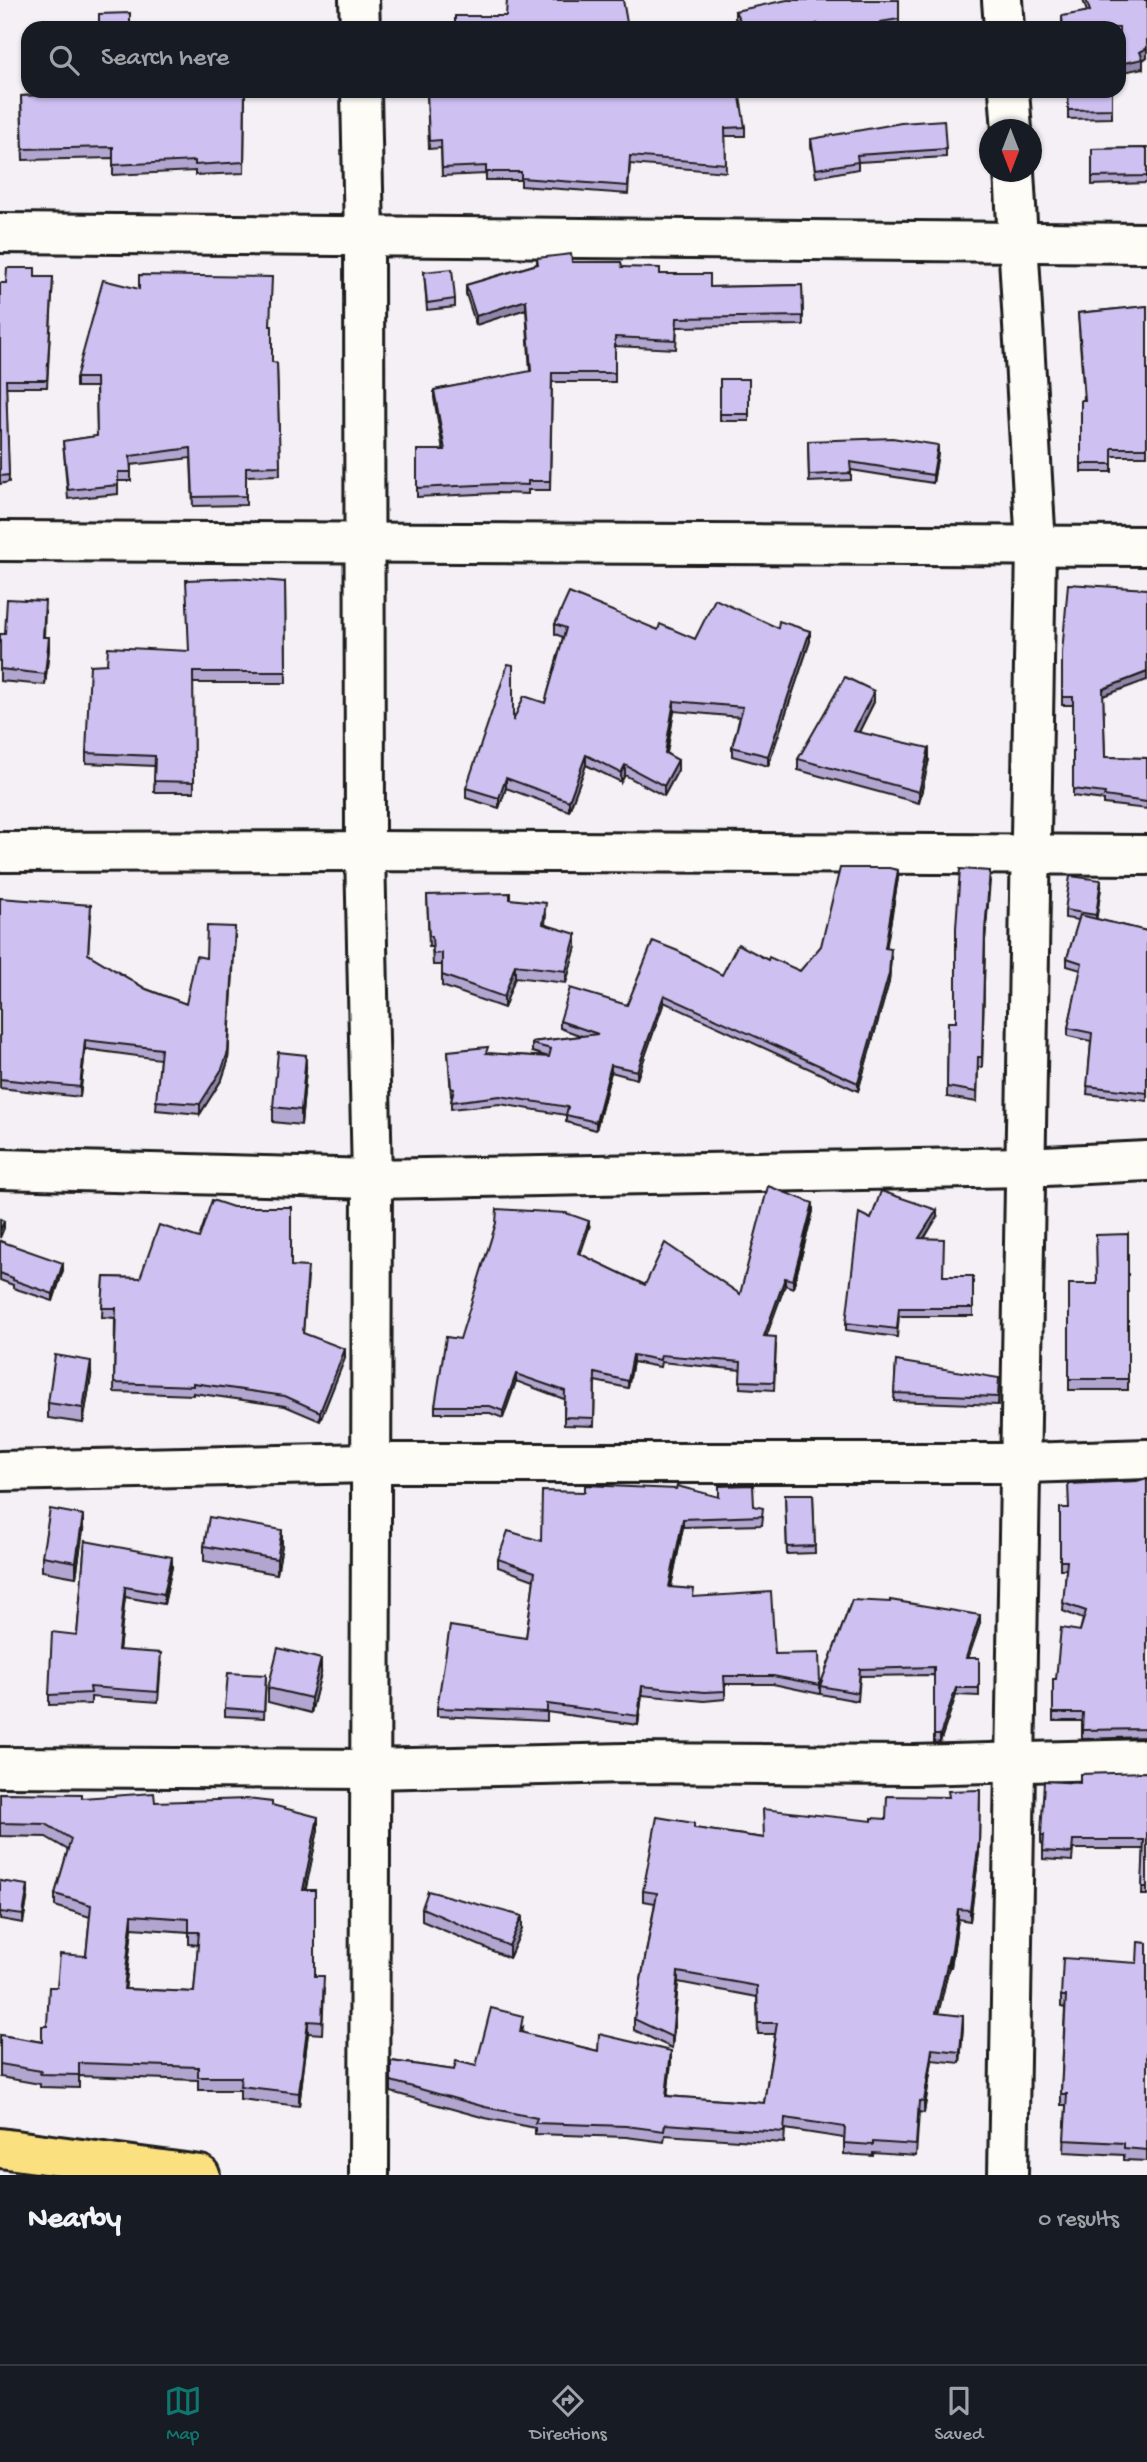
<!DOCTYPE html>
<html lang="en">
<head>
<meta charset="utf-8">
<style>
  :root { --surface:#171b24; --page:#242831; --text:#f1f3f6; --muted:#9ea1a6; --line:#363941; --accent:#0f766e }
  body { margin:0; font-family:"Gochi Hand",sans-serif; background:var(--page); color:var(--text) }
  .compass { position:absolute; left:979px; top:119px; width:63px; height:63px; border-radius:50%; background:var(--surface); box-shadow:0 2px 5px #0004; rotate:180deg }
  .list { margin:0; padding:0; list-style:none }
  h2 { display:flex; justify-content:space-between; align-items:center; height:91px; margin:0; padding:0 28px; font-size:30px }
  h2 small { font-size:23px; font-weight:400; color:var(--muted) }
  .icon { flex:none; width:38px; height:38px; fill:none; stroke:currentColor; stroke-width:2; stroke-linecap:round; stroke-linejoin:round }
  .map { position:relative; flex:none; width:1147px; height:2175px; overflow:hidden }
  .search { position:absolute; background:var(--surface); box-shadow:0 2px 5px #0004; left:21px; right:21px; top:21px; height:77px; display:flex; align-items:center; gap:18px; box-sizing:border-box; padding:0 24px; border-radius:21px; color:var(--muted); font-size:26px }
  .sheet { height:189px; background:var(--surface) }
  nav { display:flex; justify-content:space-around; align-items:center; box-sizing:border-box; height:98px; border-top:2px solid var(--line); background:var(--surface); font-size:19px; color:var(--muted) }
  nav a { display:grid; justify-items:center; gap:4px }
  nav .on { color:var(--accent) }
  .map>svg:first-child { display:block }
  .lines { fill:none; stroke-linecap:round; stroke-linejoin:round }
  .street-casing { stroke:#1c1c1c; stroke-width:44 }
  .highway-casing { stroke:#1c1c1c; stroke-width:44 }
  .street { stroke:#fdfcf7; stroke-width:38 }
  .highway { stroke:#fbe080; stroke-width:38 }
  .wall { fill:#b2a5d0; stroke:#1c1c1c; stroke-width:2; fill-rule:evenodd }
  .shaded-wall { fill:#9186a9; stroke:#1c1c1c; stroke-width:2 }
  .building { fill:#cfc0f2; stroke:#1c1c1c; stroke-width:2; fill-rule:evenodd }
</style>
</head>
<body>
<div class="map">
<svg width="1147" height="2175" viewBox="0 0 1147 2175">
  <rect width="100%" height="100%" fill="#f4f0f6"/>
  <filter id="ink" filterUnits="userSpaceOnUse"><feTurbulence type="fractalNoise" baseFrequency=".0143" numOctaves="2"/><feDisplacementMap in="SourceGraphic" scale="14" xChannelSelector="R" yChannelSelector="G"/><feConvolveMatrix kernelMatrix="1 2 1 2 8 2 1 2 1" color-interpolation-filters="sRGB"/></filter>
  <g filter="url(#ink)">
    <g class="lines">
      <g class="street-casing">
        <g id="street">
          <polyline points="359,0 360,28"/>
          <polyline points="1002,0 1004,28"/>
          <polyline points="1009,91 1012,130"/>
          <polyline points="0,233 1147,243"/>
          <polyline points="0,541 1147,546"/>
          <polyline points="0,852 365,851 364,237 361,91"/>
          <polyline points="0,1169 372,1179 1025,1167 1147,1161"/>
          <polyline points="0,1471 371,1463 1026,1463 1147,1459"/>
          <polyline points="0,1767 370,1769 625,1763 914,1765 1147,1759"/>
          <polyline points="369,2175 372,1179 365,851 1147,855"/>
          <polyline points="1008,2175 1036,546 1014,172"/>
        </g>
      </g>
      <g class="highway-casing">
        <polyline id="highway" points="0,2148 200,2175"/>
      </g>
      <use href="#street" class="street"/>
      <use href="#highway" class="highway"/>
    </g>
    <g class="wall">
      <polygon points="899,0 899,27 888,28 740,28 735,18 735,11"/>
      <polygon points="1083,0 1147,0 1147,57 1143,60 1143,68 1119,28 1062,28 1062,16 1087,12"/>
      <polygon points="245,91 244,173 195,175 195,171 113,175 113,158 23,160 21,96 67,94"/>
      <polygon points="427,91 745,127 745,136 725,136 726,172 630,164 628,194 521,186 521,180 486,180 486,174 442,176 441,148 429,149"/>
      <polygon points="1068,91 1112,91 1112,118 1068,119"/>
      <polygon points="811,139 946,149 946,157 858,162 858,169 816,177 811,146"/>
      <polygon points="1147,148 1147,183 1092,185 1092,149"/>
      <polygon points="537,258 622,267 660,274 710,287 802,285 803,325 677,327 676,349 615,346 615,382 552,382 550,490 528,490 528,494 498,493 417,497 417,450 443,450 434,398 434,390 530,372 526,309 476,325 466,294 466,285 537,264"/>
      <polygon points="424,272 455,299 455,307 427,310"/>
      <polygon points="35,277 53,277 47,387 6,387 9,482 0,484 0,283 6,283"/>
      <polygon points="1147,306 1147,456 1112,456 1112,472 1081,472 1081,400 1084,400 1078,313"/>
      <polygon points="270,326 272,362 277,363 280,475 246,476 246,505 193,506 191,458 131,465 131,481 118,481 118,494 68,499 63,441 97,436 96,387 76,387 76,378"/>
      <rect x="720" y="379" width="29" height="42"/>
      <polygon points="808,441 938,453 933,483 851,470 851,480 809,482"/>
      <polygon points="285,582 286,683 193,683 194,792 154,792 155,766 86,763 86,753 107,664 189,651"/>
      <polygon points="45,612 44,637 49,649 45,685 0,681 0,634 5,634"/>
      <polygon points="555,624 658,630 695,639 778,628 810,641 768,766 732,756 732,747 740,717 674,711 667,753 678,770 664,796 625,775 621,782 586,765 569,811 506,788 499,808 466,798 466,788 513,721 545,703 563,637 555,634"/>
      <polygon points="1062,653 1103,696 1105,757 1147,758 1147,809 1104,804 1104,800 1073,796 1073,705 1062,705"/>
      <polygon points="874,702 859,732 929,759 919,803 798,770 798,759"/>
      <polygon points="898,878 886,948 891,956 889,982 858,1091 664,1002 637,1079 611,1072 596,1130 566,1122 566,1115 500,1104 451,1109 451,1102 452,1096 451,1096 448,1051 549,1057 532,1052 532,1042 582,1036 560,1028 560,1021 627,1005 768,960 800,971"/>
      <polygon points="990,881 985,940 982,1067 978,1067 977,1102 947,1097 948,1022 956,1022"/>
      <polygon points="1101,888 1096,919 1147,931 1147,1101 1087,1094 1091,1041 1068,1036 1068,1028 1081,970 1067,966 1067,958 1079,920 1065,918 1065,910"/>
      <polygon points="427,895 510,899 546,914 545,925 576,946 566,983 515,977 504,1008 442,986 442,965 433,965 432,947 429,947"/>
      <polygon points="0,898 91,914 88,954 146,989 186,1004 206,958 235,937 228,1061 222,1079 200,1114 156,1110 160,1059 85,1049 80,1097 0,1088"/>
      <polygon points="306,1069 301,1125 273,1122 273,1107"/>
      <polygon points="813,1211 793,1288 785,1285 766,1336 776,1345 774,1390 740,1388 741,1370 661,1362 660,1367 633,1362 628,1388 595,1381 594,1426 564,1425 564,1399 516,1381 503,1418 490,1413 435,1413 435,1406 460,1339 589,1228 580,1254 645,1285 740,1294"/>
      <polygon points="937,1217 924,1239 943,1276 973,1276 973,1316 899,1316 897,1337 846,1330 846,1323 871,1219"/>
      <polygon points="1128,1234 1128,1390 1069,1390 1069,1284 1097,1284"/>
      <polygon points="0,1241 63,1270 53,1301 13,1288 13,1285 0,1280"/>
      <polygon points="291,1266 308,1277 303,1333 345,1358 320,1421 285,1406 193,1393 193,1395 114,1392 115,1318 102,1317 104,1277 140,1278"/>
      <polygon points="896,1361 999,1386 998,1405 894,1401"/>
      <polygon points="91,1376 83,1423 48,1418 48,1403"/>
      <polygon points="1147,1478 1147,1737 1082,1739 1082,1721 1053,1721 1053,1679 1056,1679 1080,1631 1083,1619 1063,1611 1066,1569 1060,1569 1060,1508 1069,1508 1137,1481"/>
      <polygon points="785,1494 813,1494 815,1553 787,1554"/>
      <polygon points="754,1506 763,1516 762,1525 683,1527 671,1587 694,1597 820,1685 820,1694 773,1684 725,1684 725,1699 704,1701 642,1695 638,1725 547,1712 547,1721 437,1716 437,1708 526,1638 534,1580 498,1567 498,1559 541,1541"/>
      <polygon points="83,1530 76,1577 42,1571 42,1556"/>
      <polygon points="85,1541 172,1567 164,1604 125,1597 119,1650 161,1663 158,1702 91,1697 91,1704 49,1705 49,1695 77,1635"/>
      <polygon points="282,1545 277,1574 204,1561 204,1546"/>
      <polygon points="852,1600 980,1623 968,1658 979,1658 979,1696 956,1695 940,1742 934,1743 934,1675 860,1676 858,1701 820,1694 820,1686"/>
      <polygon points="321,1673 311,1713 268,1702 268,1688"/>
      <polygon points="266,1675 264,1718 225,1716 225,1708"/>
      <polygon points="1147,1772 1147,1895 1142,1895 1144,1849 1073,1849 1072,1861 1043,1859 1043,1844 1041,1843 1041,1835 1080,1783"/>
      <path d="M0,1793L155,1802L272,1805L318,1830L305,1890L315,1976L324,1989L322,2034L308,2033L299,2106L240,2099V2090H198V2080L79,2076V2088L40,2087V2084L0,2077V2035L42,2042L57,1987L86,1956L90,1917L55,1906V1894L68,1850L46,1837L0,1836ZM132,1928L189,1932V1944L198,1945L194,1992L125,1989Z"/>
      <polygon points="694,1828 764,1838 979,1852 970,1921 958,1919 951,1967 949,1967 938,2013 963,2026 960,2063 932,2060 924,2113 919,2112 916,2156 873,2153 873,2156 844,2154 844,2138 785,2129 784,2143 665,2135 664,2142 626,2137 535,2134 535,2128 485,2118 391,2092 391,2061 454,2070 476,2066 523,2027 522,2033 598,2051 671,2062 667,2096 764,2103 775,2034 758,2034 757,1997 678,1982 672,2048 634,2030 634,2019 655,1903 643,1901 643,1891"/>
      <polygon points="0,1881 28,1893 23,1923 0,1919"/>
      <polygon points="422,1908 522,1929 509,1958 422,1921"/>
      <polygon points="1147,1943 1147,2161 1124,2160 1124,2155 1064,2152 1066,2105 1061,2105 1061,2094 1065,2008 1061,2007 1061,1996 1137,1963"/>
    </g>
    <g class="shaded-wall">
      <polygon points="817,24 817,28 805,28"/>
      <polygon points="1147,48 1147,57 1143,60 1143,68 1119,73 1119,64"/>
      <polygon points="526,300 526,309 476,325 476,316"/>
      <polygon points="938,445 938,453 933,483 933,475"/>
      <polygon points="810,631 810,641 768,766 768,756"/>
      <polygon points="49,637 49,649 45,685 45,674"/>
      <polygon points="1147,672 1147,680 1103,696 1103,689"/>
      <polygon points="874,691 874,702 854,742 854,731"/>
      <polygon points="674,701 674,711 665,762 665,753"/>
      <polygon points="929,748 929,759 919,803 919,792"/>
      <polygon points="586,755 586,765 569,811 569,801"/>
      <polygon points="678,760 678,770 664,796 664,786"/>
      <polygon points="625,765 625,775 621,782 621,773"/>
      <polygon points="506,778 506,788 499,808 499,798"/>
      <polygon points="898,870 898,878 885,956 885,948"/>
      <polygon points="990,871 985,940 982,1067 985,930"/>
      <polygon points="1101,880 1101,888 1096,922 1096,915"/>
      <polygon points="235,927 228,1061 222,1079 200,1114 200,1104"/>
      <polygon points="576,934 576,946 566,983 566,971"/>
      <polygon points="891,956 889,982 858,1091 858,1083"/>
      <polygon points="515,965 515,977 504,1008 504,997"/>
      <polygon points="664,995 664,1002 637,1079 637,1071"/>
      <polygon points="85,1040 85,1049 80,1097 80,1087"/>
      <polygon points="306,1055 306,1069 301,1125 301,1110"/>
      <polygon points="611,1065 611,1072 596,1130 596,1122"/>
      <polygon points="813,1203 813,1211 793,1288 793,1280"/>
      <polygon points="937,1210 937,1217 919,1246 919,1238"/>
      <polygon points="4,1221 4,1228 0,1238 0,1231"/>
      <polygon points="589,1221 589,1228 578,1261 578,1253"/>
      <polygon points="63,1263 63,1270 53,1301 53,1294"/>
      <polygon points="785,1278 785,1285 764,1343 764,1336"/>
      <polygon points="345,1349 345,1358 320,1421 320,1412"/>
      <polygon points="633,1355 633,1362 628,1388 628,1381"/>
      <polygon points="91,1361 91,1376 83,1423 83,1408"/>
      <polygon points="516,1374 516,1381 503,1418 503,1411"/>
      <polygon points="83,1515 83,1530 76,1577 76,1562"/>
      <polygon points="683,1519 683,1527 669,1595 669,1587"/>
      <polygon points="282,1530 282,1545 277,1574 277,1559"/>
      <polygon points="172,1557 172,1567 164,1604 164,1594"/>
      <polygon points="125,1587 125,1597 118,1660 118,1650"/>
      <polygon points="980,1615 980,1623 966,1665 966,1658"/>
      <polygon points="321,1659 321,1673 311,1713 311,1698"/>
      <polygon points="642,1686 642,1695 638,1725 638,1716"/>
      <polygon points="956,1688 956,1695 940,1742 940,1735"/>
      <polygon points="980,1790 979,1852 970,1921 970,1910"/>
      <polygon points="318,1817 318,1830 303,1903 303,1890"/>
      <polygon points="28,1885 28,1893 23,1923 23,1915"/>
      <polygon points="958,1909 958,1919 951,1967 951,1956"/>
      <polygon points="132,1915 132,1928 124,2002 124,1989"/>
      <polygon points="522,1916 522,1929 509,1958 509,1946"/>
      <polygon points="949,1956 949,1967 936,2024 936,2013"/>
      <polygon points="678,1972 678,1982 672,2048 672,2037"/>
      <polygon points="963,2016 963,2026 960,2063 960,2052"/>
      <polygon points="308,2021 308,2033 299,2106 299,2093"/>
      <polygon points="932,2049 932,2060 924,2113 924,2102"/>
      <polygon points="671,2051 671,2062 666,2107 666,2096"/>
    </g>
    <g class="building">
      <polygon points="507,0 623,0 628,28 455,28 455,16 506,16"/>
      <polygon points="787,0 899,0 899,19 880,22 881,28 817,28 817,24 805,28 744,28 735,11"/>
      <polygon points="1086,0 1147,0 1147,48 1140,52 1143,59 1119,64 1119,28 1063,28 1062,16 1090,11"/>
      <polygon points="130,13 130,28 99,28 99,14"/>
      <polygon points="68,91 245,91 244,162 195,165 195,161 113,165 113,147 23,149 21,96 68,94"/>
      <polygon points="427,91 739,91 745,127 725,128 726,164 630,156 628,186 521,178 521,172 486,172 486,166 442,168 441,140 429,141"/>
      <polygon points="1068,91 1112,91 1112,109 1068,110"/>
      <polygon points="944,120 946,149 857,155 858,162 816,169 811,139 901,123"/>
      <polygon points="1147,148 1147,176 1092,177 1092,149"/>
      <polygon points="571,254 572,262 621,262 622,267 660,268 660,274 710,274 710,287 802,285 803,316 677,318 676,340 615,337 615,373 552,373 550,481 528,481 528,485 498,484 417,488 417,450 445,450 434,390 531,371 526,300 476,316 466,285 538,264 537,258"/>
      <polygon points="7,268 35,268 35,277 53,277 47,380 6,380 9,475 0,476 0,283 6,283"/>
      <polygon points="452,269 455,299 427,303 424,272"/>
      <polygon points="139,275 272,277 270,326 272,326 272,362 277,363 280,466 246,467 246,496 193,497 191,448 130,456 131,472 118,472 118,485 68,490 63,441 97,436 96,378 76,378 103,280 139,289"/>
      <polygon points="1147,306 1147,448 1112,448 1112,464 1081,464 1081,400 1085,400 1078,313"/>
      <rect x="720" y="379" width="29" height="35"/>
      <polygon points="892,438 938,445 933,475 850,462 851,473 809,475 808,441"/>
      <polygon points="237,578 285,582 286,672 193,672 194,782 154,781 155,756 86,753 90,665 107,664 108,647 189,651 186,580"/>
      <polygon points="1068,584 1147,589 1147,672 1103,689 1105,757 1147,758 1147,802 1104,796 1105,793 1073,789 1073,697 1062,697 1062,653"/>
      <polygon points="569,593 658,630 660,624 695,639 715,599 778,628 779,621 810,631 768,756 732,747 743,707 674,701 665,753 678,760 664,786 625,765 621,773 586,755 569,801 506,778 499,798 466,788 508,664 513,665 513,721 524,696 545,703 566,628 555,624"/>
      <polygon points="7,599 45,601 43,637 49,637 45,674 0,669 0,634 5,634"/>
      <polygon points="845,677 874,691 854,731 929,748 919,792 798,759"/>
      <polygon points="840,868 889,868 898,870 885,948 891,949 889,974 858,1083 664,995 637,1071 611,1065 596,1122 566,1115 568,1107 500,1096 451,1102 454,1089 451,1088 448,1051 488,1047 486,1053 549,1057 551,1049 532,1044 532,1042 598,1034 560,1021 570,988 627,1005 653,941 678,951 722,975 738,944 768,960 769,957 800,971 821,946"/>
      <polygon points="960,869 990,871 985,930 982,1057 978,1057 977,1092 947,1087 948,1022 956,1022 956,928"/>
      <polygon points="1070,876 1101,880 1096,915 1065,910"/>
      <polygon points="510,893 510,899 546,903 543,924 576,934 566,971 515,965 504,997 442,975 442,953 433,954 432,936 429,936 427,895"/>
      <polygon points="0,898 91,905 88,954 146,989 186,1004 196,956 206,958 207,926 235,927 228,1052 222,1069 200,1104 156,1101 161,1049 85,1040 80,1087 0,1079"/>
      <polygon points="1080,915 1147,931 1147,1093 1087,1086 1092,1033 1068,1028 1082,963 1067,958"/>
      <polygon points="278,1052 306,1055 301,1110 273,1107"/>
      <polygon points="768,1186 813,1203 793,1280 785,1278 764,1336 776,1337 774,1382 740,1381 741,1362 661,1355 660,1360 633,1355 628,1381 595,1373 594,1418 564,1417 565,1391 516,1374 503,1411 490,1406 435,1406 446,1337 460,1339 496,1223 497,1209 566,1213 589,1221 578,1253 645,1285 665,1243 740,1294"/>
      <polygon points="881,1191 937,1210 919,1238 944,1239 943,1276 973,1276 973,1308 899,1308 897,1329 846,1323 859,1213 871,1219"/>
      <polygon points="212,1200 233,1207 291,1207 291,1266 308,1267 303,1333 345,1349 320,1412 285,1396 193,1383 193,1386 114,1383 116,1308 102,1308 104,1277 140,1278 159,1225 199,1238"/>
      <polygon points="0,1219 4,1221 0,1231"/>
      <polygon points="1128,1234 1128,1379 1069,1379 1069,1284 1097,1284 1096,1235"/>
      <polygon points="0,1241 63,1263 53,1294 13,1280 13,1278 0,1273"/>
      <polygon points="55,1355 91,1361 83,1408 48,1403"/>
      <polygon points="896,1361 999,1378 998,1397 894,1393"/>
      <polygon points="1147,1478 1147,1729 1082,1730 1083,1713 1053,1713 1053,1679 1056,1679 1061,1628 1080,1631 1086,1611 1063,1603 1067,1561 1060,1561 1060,1508 1069,1508 1068,1484 1137,1481"/>
      <polygon points="585,1485 676,1489 677,1486 719,1497 719,1486 753,1485 754,1506 763,1508 762,1516 683,1519 669,1587 694,1589 693,1597 771,1592 775,1654 819,1653 820,1685 773,1676 724,1676 725,1691 704,1692 642,1686 638,1716 547,1704 547,1712 437,1708 450,1626 526,1638 535,1572 498,1559 508,1531 541,1541 542,1491 585,1492"/>
      <polygon points="785,1494 813,1494 815,1546 787,1547"/>
      <polygon points="50,1509 83,1515 76,1562 42,1556"/>
      <polygon points="209,1517 282,1530 277,1559 204,1546"/>
      <polygon points="85,1541 172,1557 164,1594 125,1587 118,1650 161,1653 158,1692 90,1687 91,1693 49,1695 52,1632 77,1635"/>
      <polygon points="852,1600 890,1602 890,1600 980,1615 966,1658 979,1658 979,1688 956,1688 940,1735 934,1735 934,1667 860,1669 858,1693 820,1686"/>
      <polygon points="278,1648 321,1659 311,1698 268,1688"/>
      <polygon points="228,1673 266,1675 264,1711 225,1708"/>
      <polygon points="1147,1772 1147,1887 1142,1887 1144,1840 1073,1840 1072,1853 1043,1851 1044,1835 1041,1835 1044,1781 1080,1783 1080,1774"/>
      <polygon points="980,1790 979,1841 970,1910 958,1909 951,1956 949,1956 936,2013 963,2016 960,2052 932,2049 924,2102 919,2101 916,2145 873,2142 873,2145 844,2143 845,2127 785,2118 784,2132 665,2124 664,2131 626,2126 535,2123 537,2118 485,2107 391,2081 391,2061 454,2070 456,2061 476,2066 491,2008 523,2016 520,2032 598,2051 599,2034 671,2051 666,2096 764,2103 777,2023 758,2023 757,1986 678,1972 672,2037 634,2019 657,1893 643,1891 657,1817 694,1823 694,1828 764,1838 763,1809 872,1821 872,1818 886,1819 887,1796 949,1797 948,1791"/>
      <path d="M0,1793L82,1794V1798L154,1793L155,1802L247,1799L272,1802V1805L318,1817L303,1890H315V1976H324L322,2022L308,2021L299,2093L240,2086L241,2077H198V2067L79,2063V2075L40,2074L41,2071L0,2064V2035L42,2042V2026H47L49,1987H57L60,1954L86,1956L91,1905L55,1894L71,1839L46,1824L0,1823ZM132,1915L189,1919V1932H199L194,1992L124,1989Z"/>
      <polygon points="0,1881 28,1885 23,1915 0,1912"/>
      <polygon points="428,1891 522,1916 509,1946 422,1908"/>
      <polygon points="1138,1942 1147,1943 1147,2150 1124,2148 1124,2143 1064,2140 1067,2094 1061,2094 1066,1996 1061,1996 1063,1958 1137,1963"/>
    </g>
  </g>
</svg>
<svg class="compass" viewBox="-18 -18 36 36"><path d="M0-13l5 13h-10z" fill="#e53935"/><path d="M0 13l5-13h-10z" fill="#9ea1a6"/></svg>
<div class="search"><svg class="icon" aria-label="search" viewBox="0 0 24 24"><circle cx="10" cy="10" r="6"/><path d="M15 15l6 6"/></svg>Search here</div>
</div>
<section class="sheet">
<h2>Nearby<small>0 results</small></h2>
<ul class="list">
</ul>
</section>
<nav>
<a class="on"><svg class="icon" aria-label="map" viewBox="0 0 24 24"><path d="M3 6l6-2 6 2 6-2v14l-6 2-6-2-6 2zM9 4v14M15 6v14"/></svg>Map</a>
<a><svg class="icon" aria-label="directions" viewBox="0 0 24 24"><path d="M12 3l9 9-9 9-9-9zM9 14v-3h6M13 9l2 2-2 2"/></svg>Directions</a>
<a><svg class="icon" aria-label="saved" viewBox="0 0 24 24"><path d="M7 4h10v16l-5-4-5 4z"/></svg>Saved</a>
</nav>
</body>
</html>
